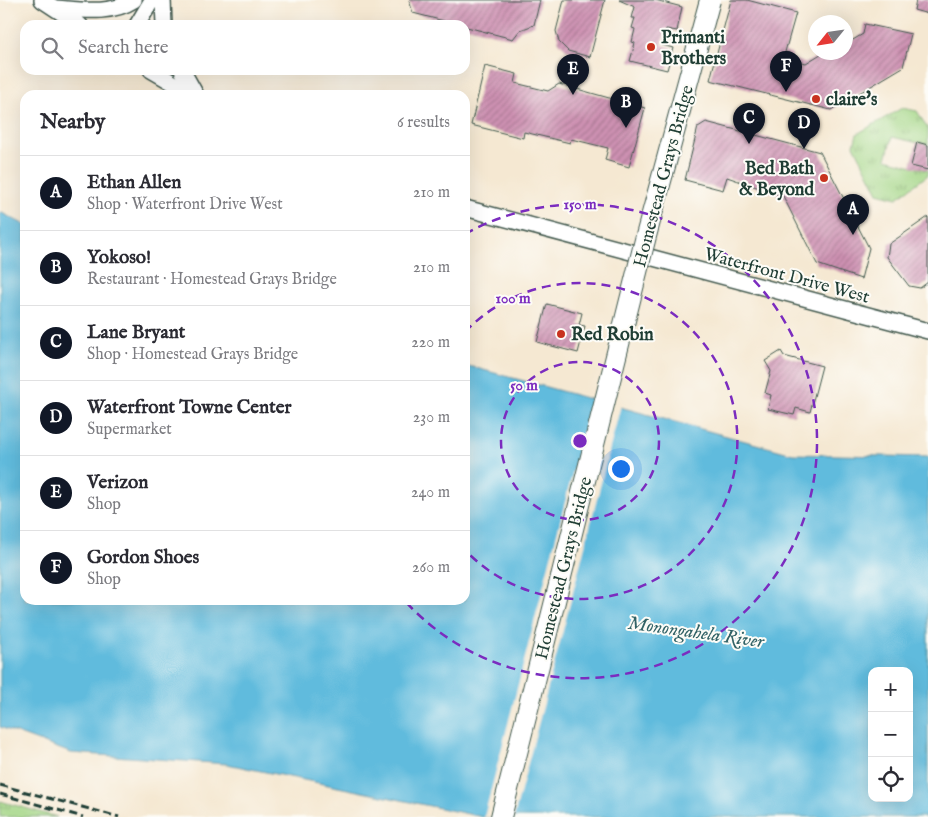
<!DOCTYPE html>
<html lang="en">
<head>
<meta charset="utf-8">
<style>
  :root { --surface:#fff; --page:#f2f2f3; --text:#2b2b33; --muted:#7c7c81; --line:#e1e1e2; --accent:#111827 }
  body { margin:0; font-family:"IM FELL English",serif; background:var(--page); color:var(--text) }
  .controls { position:absolute; right:15px; bottom:15px; display:grid; overflow:hidden; border-radius:10px; box-shadow:0 5px 20px #0002 }
  .controls button { width:45px; height:45px; display:grid; place-items:center; padding:0; border:0; border-bottom:1px solid var(--line); background:var(--surface); color:var(--text); font:25px sans-serif }
  .compass { position:absolute; left:808px; top:15px; width:45px; height:45px; border-radius:50%; background:var(--surface); box-shadow:0 5px 20px #0002; rotate:240deg }
  .you { position:absolute; left:620px; top:468px; width:18px; height:18px; margin:-12px; border:4px solid #fff; border-radius:50%; background:#1a73e8; box-shadow:0 0 0 8px #1a73e833 }
  .badge { display:grid; place-items:center; width:32px; height:32px; border-radius:50%; background:var(--accent); color:#fff; font-size:16px; font-weight:700 }
  .pin { position:absolute; translate:-50% -41px; filter:drop-shadow(0 1px 2px #0008) }
  .pin::after { content:''; position:absolute; top:26px; width:18px; height:15px; background:inherit; clip-path:polygon(0 0,100% 0,50% 100%) }
  .list { margin:0; padding:0; list-style:none }
  h2 { display:flex; justify-content:space-between; align-items:center; height:65px; margin:0; padding:0 20px; font-size:21px }
  h2 small { font-size:16px; font-weight:400; color:var(--muted) }
  .list li { display:grid; grid-template-columns:32px 1fr auto; gap:15px; align-items:center; box-sizing:border-box; height:75px; padding:0 20px; border-top:1px solid var(--line) }
  .list b { display:block; font-size:19px; white-space:nowrap }
  .list p { margin:0; font-size:16px; white-space:nowrap; color:var(--muted) }
  .list em { font-size:16px; font-style:normal; color:var(--muted) }
  .icon { flex:none; width:28px; height:28px; fill:none; stroke:currentColor; stroke-width:2; stroke-linecap:round; stroke-linejoin:round }
  .map { position:relative; flex:none; width:928px; height:817px; overflow:hidden }
  .search { position:absolute; background:var(--surface); box-shadow:0 5px 20px #0002; left:20px; top:20px; width:450px; height:55px; display:flex; align-items:center; gap:12px; box-sizing:border-box; padding:0 18px; border-radius:15px; color:var(--muted); font-size:19px }
  .panel { position:absolute; background:var(--surface); box-shadow:0 5px 20px #0002; left:20px; top:90px; width:450px; height:515px; border-radius:15px }
  .map>svg:first-child { display:block }
  .grass { fill:url(#grass-tufts); stroke:#61895c }
  .water { fill:#60bbdd; stroke:#407c88; fill-rule:evenodd }
  .pier { fill:#f5e8d2 }
  .building { fill:url(#building-hatch) }
  .lines { fill:none; stroke-linecap:round; stroke-linejoin:round }
  .tertiary-casing { stroke:#3f574c; stroke-width:18 }
  .primary-casing { stroke:#3f574c; stroke-width:22 }
  .tertiary { stroke:#fff; stroke-width:15 }
  .primary { stroke:#fff; stroke-width:20 }
  .rail { stroke:#1f3d34; stroke-width:3; stroke-dasharray:8 4; stroke-linecap:butt }
  .primary-bridge-casing { stroke:#3f574c; stroke-width:22; stroke-linecap:butt }
  .primary-bridge { stroke:#fff; stroke-width:20 }
  .ring { fill:none; stroke:#7b2cbf; stroke-width:2.5; stroke-dasharray:9 6 }
  .poi-dot { fill:#c8321e; stroke:#fdfcf7; stroke-width:2 }
  .labels { text-anchor:middle; stroke-width:4; stroke-linejoin:round; paint-order:stroke }
  .poi-label { font-size:18px; font-weight:bold; fill:#1f3d34; stroke:#fdfcf7; text-anchor:start }
  .street-label { font-size:18px; fill:#1f3d34; stroke:#fdfcf7 }
  .water-label { font-size:19px; font-style:italic; fill:#326367; stroke:#fdfcf7 }
  .centre { fill:#7b2cbf; stroke:#fdfcf7; stroke-width:2.5 }
  .ring-label { font-size:15px; text-anchor:middle; font-weight:bold; fill:#7b2cbf; stroke:#fdfcf7; stroke-width:4; stroke-linejoin:round; paint-order:stroke }
</style>
</head>
<body>
<div class="map">
<svg width="928" height="817" viewBox="0 0 928 817">
  <defs>
    <pattern id="grass-tufts" width="24" height="20" patternUnits="userSpaceOnUse" patternTransform="scale(1.25)"><rect width="24" height="20" fill="#a3d585"/><path d="M3 7l-1-3M5 7V3M7 7l1-3M15 17l-1-3M17 17v-4M19 17l1-3" fill="none" stroke="#84ae6e"/></pattern>
    <pattern id="building-hatch" width="6" height="6" patternUnits="userSpaceOnUse" patternTransform="scale(1.25)"><rect width="6" height="6" fill="#ce91b2"/><path d="M-1 1l2-2M0 6l6-6M5 7l2-2" fill="none" stroke="#a77892"/></pattern>
  </defs>
  <rect width="100%" height="100%" fill="#fdfcf7"/>
  <filter id="ink" filterUnits="userSpaceOnUse"><feTurbulence type="fractalNoise" baseFrequency=".02" numOctaves="2"/><feDisplacementMap in="SourceGraphic" scale="10" xChannelSelector="R" yChannelSelector="G"/><feConvolveMatrix kernelMatrix="1 2 1 2 8 2 1 2 1" color-interpolation-filters="sRGB"/></filter>
  <filter id="wash" filterUnits="userSpaceOnUse"><feTurbulence type="fractalNoise" baseFrequency=".0096" numOctaves="4" result="noise"/><feDisplacementMap in="SourceGraphic" scale="20" xChannelSelector="R" yChannelSelector="G"/><feGaussianBlur stdDeviation="1.12" result="paint"/><feColorMatrix in="noise" values="0 0 0 0 0 0 0 0 0 0 0 0 0 0 0 0 0 1.4 0 .05"/><feComposite in="paint" operator="in"/></filter>
  <g filter="url(#wash)">
    <rect width="100%" height="100%" fill="#f5e8d2"/>
    <g class="grass">
      <polygon points="902,108 917,111 928,129 928,145 892,137 886,159 928,170 928,175 897,198 878,193 854,145 857,134"/>
      <polygon points="0,801 57,817 0,817"/>
    </g>
    <path class="water" d="M0,212L25,225V600H465V365L793,454L928,457V817H483L227,764L71,753L0,727ZM872,671H909V798H872Z"/>
    <polygon class="pier" points="592,397 621,405 576,581 514,817 484,817"/>
    <g id="blocks">
      <g class="building">
        <polygon points="409,0 540,0 534,25 520,30 513,39 413,13"/>
        <polygon points="564,0 605,0 590,57 568,51 559,42 556,31"/>
        <polygon points="619,0 655,0 682,7 677,31 666,29 662,45 673,48 667,70 630,61 635,43 632,42 635,29 632,28 635,18 632,18 635,7"/>
        <polygon points="731,0 747,0 796,13 785,52 792,54 791,59 806,63 824,52 846,52 846,44 863,34 865,24 911,34 903,67 831,110 710,80"/>
        <polygon points="916,0 928,0 928,14 914,10"/>
        <polygon points="485,66 517,74 515,83 548,91 559,84 645,108 629,167 605,160 608,148 571,139 570,143 524,132 523,138 471,125"/>
        <polygon points="706,122 820,152 869,248 861,279 817,264 783,196 727,177 723,190 685,180 698,127"/>
        <polygon points="917,142 928,145 928,170 911,166"/>
        <polygon points="928,217 928,282 920,288 909,286 887,257 889,244"/>
        <polygon points="547,304 582,313 579,325 585,326 578,353 537,342"/>
        <polygon points="781,351 784,356 822,366 810,412 796,408 794,415 768,409 771,395 765,393 771,371 765,361"/>
      </g>
    </g>
  </g>
  <g filter="url(#ink)">
    <use href="#blocks" fill-opacity="0" stroke="#3f574c" stroke-width="1"/>
    <g class="lines">
      <g class="tertiary-casing">
        <g id="tertiary">
          <polyline points="42,0 80,25"/>
          <polyline points="163,0 164,25"/>
          <path d="M55,8C81,10 111,15 134,0"/>
          <polyline points="137,25 152,0"/>
          <polyline points="151,70 194,95"/>
          <polyline points="182,70 196,95"/>
          <polyline points="465,208 928,331"/>
        </g>
      </g>
      <g class="primary-casing">
        <polyline id="primary" points="501,817 561,577"/>
      </g>
      <use href="#tertiary" class="tertiary"/>
      <use href="#primary" class="primary"/>
      <g class="rail">
        <polyline points="0,785 119,817"/>
        <polyline points="0,794 83,817"/>
      </g>
      <g class="primary-bridge-casing">
        <polyline id="primary-bridge" points="561,577 646,236 710,0"/>
      </g>
      <use href="#primary-bridge" class="primary-bridge"/>
    </g>
  </g>
  <g class="ring">
    <circle cx="580" cy="441" r="79"/>
    <path d="M465 332A158 158 0 1 1 465 550"/>
    <path d="M465 234A237 237 0 1 1 405 601"/>
  </g>
  <g class="poi-dot">
    <circle cx="651" cy="47" r="5"/>
    <circle cx="816" cy="99" r="5"/>
    <circle cx="824" cy="178" r="5"/>
    <circle cx="561" cy="334" r="5"/>
  </g>
  <g class="labels">
    <g class="poi-label">
      <text x="661" y="43">Primanti<tspan x="661" dy="21">Brothers</tspan></text>
      <text x="826" y="105">claire's</text>
      <text x="814" y="174" text-anchor="end">Bed Bath<tspan x="814" dy="21">&amp; Beyond</tspan></text>
      <text x="571" y="340">Red Robin</text>
    </g>
    <g class="street-label">
      <text transform="translate(663 176) rotate(-75)" y="6">Homestead Grays Bridge</text>
      <text transform="translate(787 275) rotate(15)" y="6">Waterfront Drive West</text>
      <text transform="translate(563 568) rotate(-76)" y="6">Homestead Grays Bridge</text>
    </g>
    <g class="water-label">
      <text transform="translate(696 631) rotate(8)" y="7">Monongahela River</text>
    </g>
  </g>
  <circle cx="580" cy="441" r="8" class="centre"/>
  <g class="ring-label">
    <text x="580" y="209">150 m</text>
    <text x="513" y="303">100 m</text>
    <text x="524" y="390">50 m</text>
  </g>
</svg>
<div class="controls">
<button>+</button>
<button>−</button>
<button><svg class="icon" aria-label="locate" viewBox="0 0 24 24"><circle cx="12" cy="12" r="6"/><path d="M12 2v4M12 18v4M2 12h4M18 12h4"/></svg></button>
</div>
<svg class="compass" viewBox="-18 -18 36 36"><path d="M0-13l5 13h-10z" fill="#e53935"/><path d="M0 13l5-13h-10z" fill="#7c7c81"/></svg>
<div class="you"></div>
<div class="pin badge" style="left:853px;top:235px">A</div>
<div class="pin badge" style="left:626px;top:128px">B</div>
<div class="pin badge" style="left:749px;top:144px">C</div>
<div class="pin badge" style="left:804px;top:149px">D</div>
<div class="pin badge" style="left:573px;top:95px">E</div>
<div class="pin badge" style="left:786px;top:92px">F</div>
<div class="search"><svg class="icon" aria-label="search" viewBox="0 0 24 24"><circle cx="10" cy="10" r="6"/><path d="M15 15l6 6"/></svg>Search here</div>
<section class="panel">
<h2>Nearby<small>6 results</small></h2>
<ul class="list">
<li><span class="badge">A</span><div><b>Ethan Allen</b><p>Shop · Waterfront Drive West</p></div><em>210 m</em></li>
<li><span class="badge">B</span><div><b>Yokoso!</b><p>Restaurant · Homestead Grays Bridge</p></div><em>210 m</em></li>
<li><span class="badge">C</span><div><b>Lane Bryant</b><p>Shop · Homestead Grays Bridge</p></div><em>220 m</em></li>
<li><span class="badge">D</span><div><b>Waterfront Towne Center</b><p>Supermarket</p></div><em>230 m</em></li>
<li><span class="badge">E</span><div><b>Verizon</b><p>Shop</p></div><em>240 m</em></li>
<li><span class="badge">F</span><div><b>Gordon Shoes</b><p>Shop</p></div><em>260 m</em></li>
</ul>
</section>
</div>
</body>
</html>
